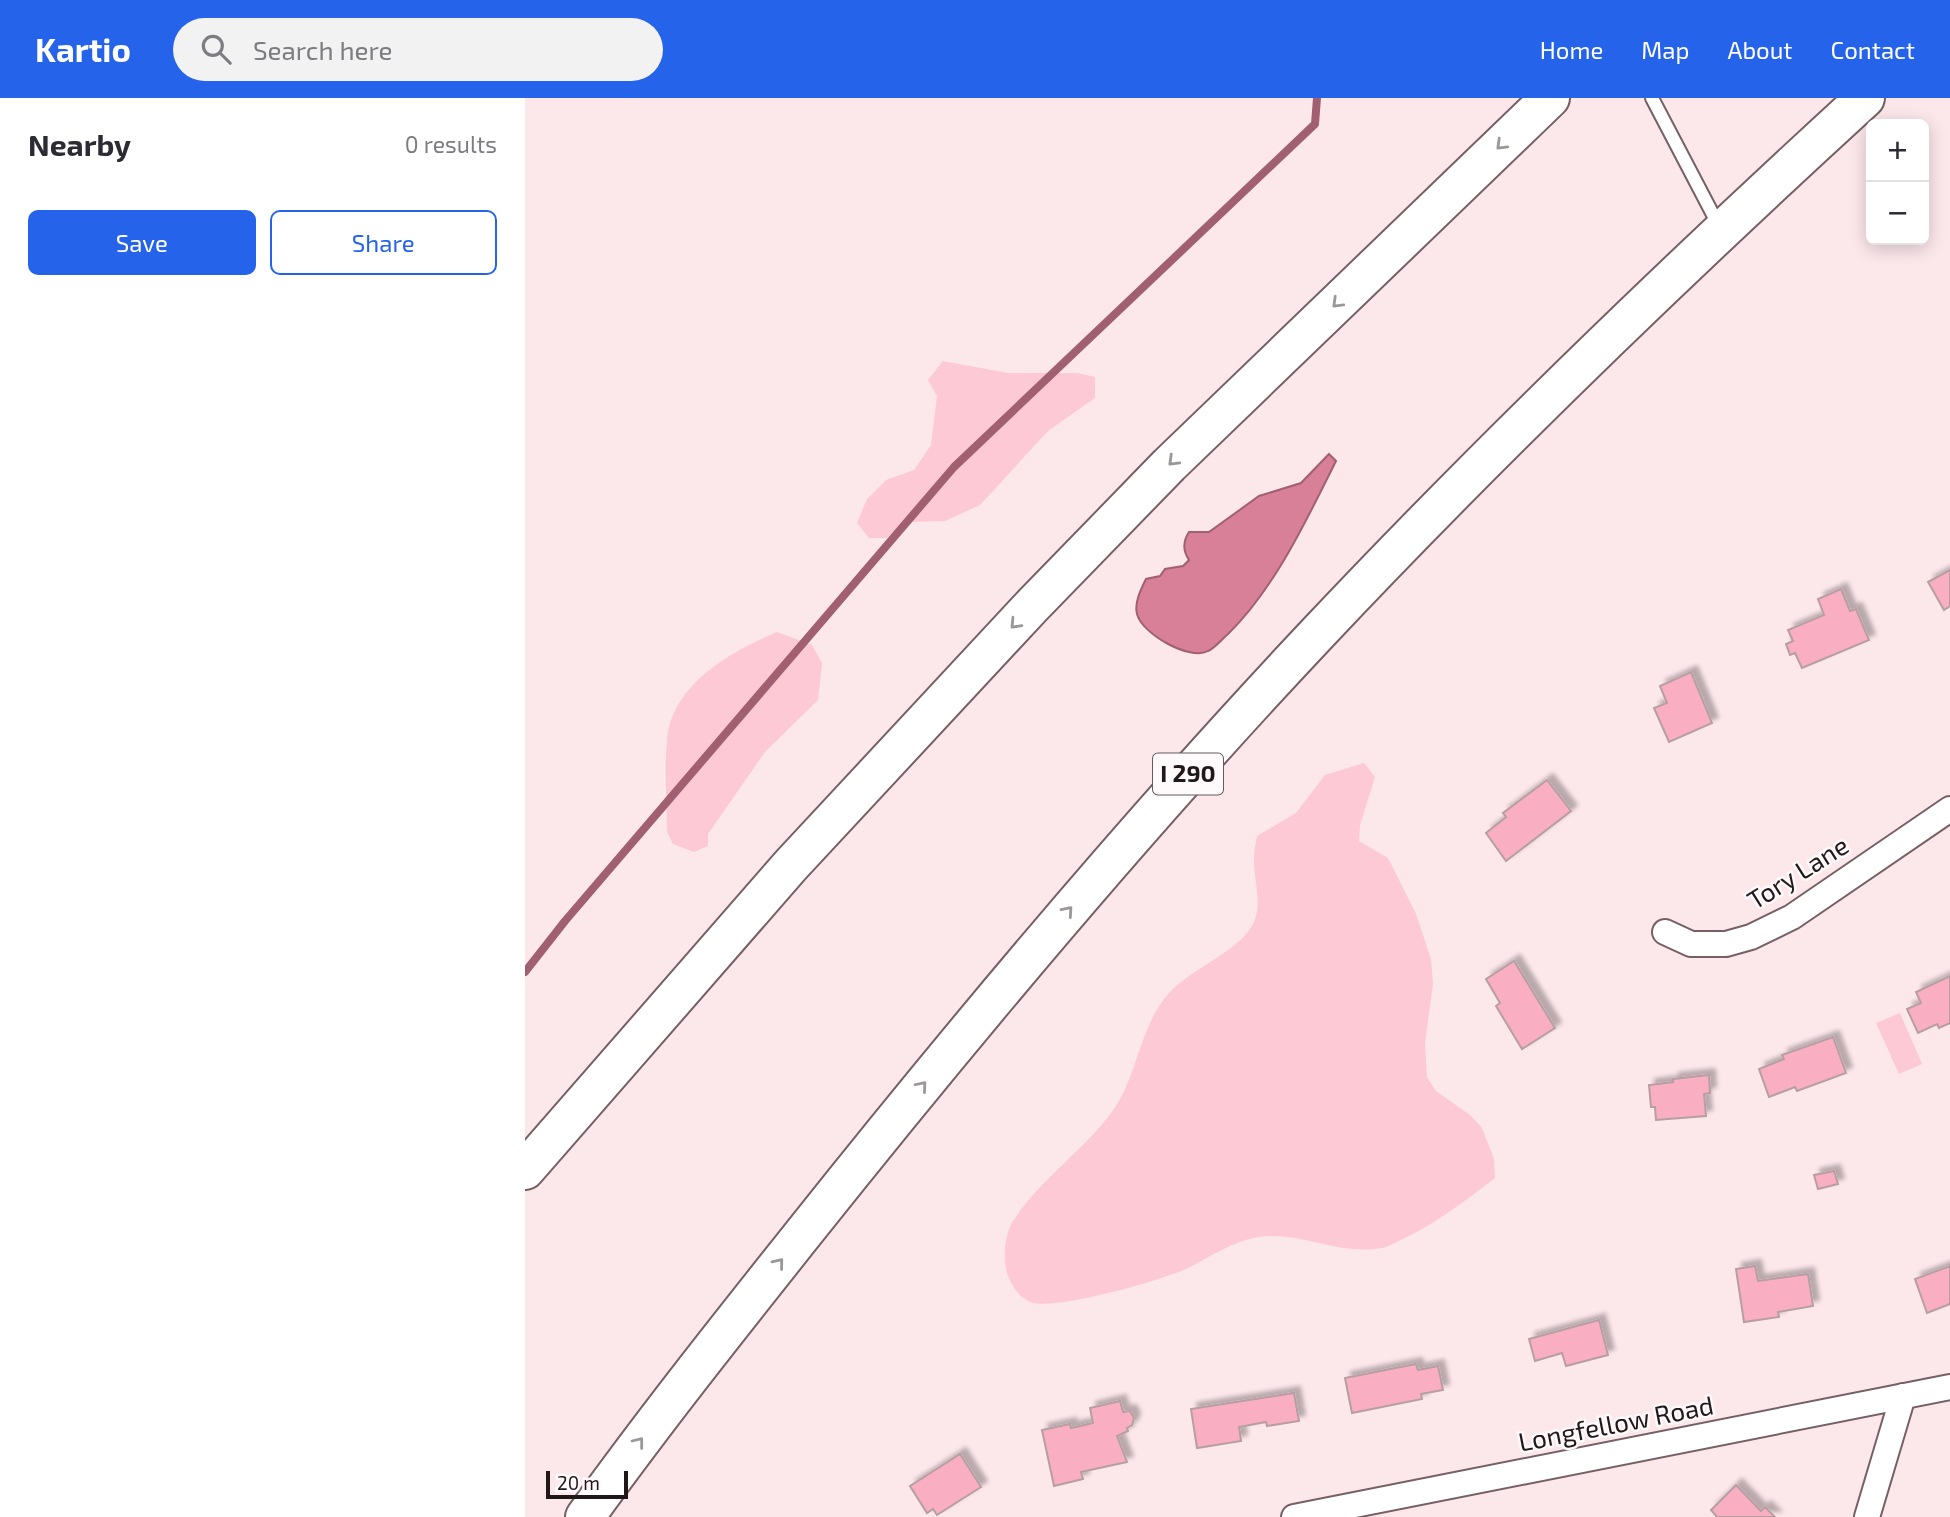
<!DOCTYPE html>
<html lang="en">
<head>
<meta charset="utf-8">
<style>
  :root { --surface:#fff; --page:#f2f2f3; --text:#2b2b33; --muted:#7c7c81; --line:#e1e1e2; --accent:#2563eb }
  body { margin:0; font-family:"Exo 2",sans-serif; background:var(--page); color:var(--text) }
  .controls { position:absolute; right:21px; top:21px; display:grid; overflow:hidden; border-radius:10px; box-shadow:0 4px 18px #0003 }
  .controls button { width:63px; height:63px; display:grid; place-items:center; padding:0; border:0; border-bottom:2px solid var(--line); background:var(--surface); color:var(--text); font:35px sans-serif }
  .scale { position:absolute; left:21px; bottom:18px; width:82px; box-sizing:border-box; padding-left:7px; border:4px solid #201719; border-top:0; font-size:19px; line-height:24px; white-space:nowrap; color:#201719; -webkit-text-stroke:5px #fef9fa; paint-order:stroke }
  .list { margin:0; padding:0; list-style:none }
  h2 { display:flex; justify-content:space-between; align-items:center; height:91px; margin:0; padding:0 28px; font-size:30px }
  h2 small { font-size:23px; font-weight:400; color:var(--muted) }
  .actions { display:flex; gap:14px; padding:21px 28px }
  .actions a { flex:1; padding:16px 0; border:2px solid var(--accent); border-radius:10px; text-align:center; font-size:24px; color:var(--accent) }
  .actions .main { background:var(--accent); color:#fff }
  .icon { flex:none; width:38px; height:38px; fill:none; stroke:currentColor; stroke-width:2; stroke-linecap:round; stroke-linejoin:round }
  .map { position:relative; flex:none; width:1425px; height:1419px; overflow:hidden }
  header { display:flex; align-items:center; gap:42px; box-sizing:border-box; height:98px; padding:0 35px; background:var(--accent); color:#fff }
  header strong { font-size:33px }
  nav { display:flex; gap:38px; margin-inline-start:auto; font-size:24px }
  .search { width:490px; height:63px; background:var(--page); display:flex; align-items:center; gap:18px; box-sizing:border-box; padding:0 24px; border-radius:38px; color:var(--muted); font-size:26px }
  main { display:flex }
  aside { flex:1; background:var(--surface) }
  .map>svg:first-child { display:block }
  .green { fill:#fdc9d4 }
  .water { fill:#d88097; stroke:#a16071; stroke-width:2 }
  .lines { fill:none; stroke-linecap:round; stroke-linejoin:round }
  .stream { stroke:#a16071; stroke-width:8 }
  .building { fill:#f9afc1; stroke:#b69ea3; stroke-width:2; filter:url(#shadow) }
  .lane-casing { stroke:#766065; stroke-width:16 }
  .street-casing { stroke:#766065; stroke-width:28 }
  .highway-casing { stroke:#766065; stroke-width:42 }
  .lane { stroke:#fff; stroke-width:12 }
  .street { stroke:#fff; stroke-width:24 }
  .highway { stroke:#fff; stroke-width:38 }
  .oneway { stroke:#9b9798 }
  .labels { text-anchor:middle; stroke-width:5; stroke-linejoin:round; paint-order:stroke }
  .shield { fill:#fef9fa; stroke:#635b5c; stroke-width:2 }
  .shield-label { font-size:24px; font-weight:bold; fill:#201719 }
  .street-label { font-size:26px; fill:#201719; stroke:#fef9fa }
</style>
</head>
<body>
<header>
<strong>Kartio</strong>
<div class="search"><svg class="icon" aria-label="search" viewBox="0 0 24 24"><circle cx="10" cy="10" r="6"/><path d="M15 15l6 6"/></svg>Search here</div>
<nav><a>Home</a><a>Map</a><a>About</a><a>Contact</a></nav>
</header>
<main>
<aside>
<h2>Nearby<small>0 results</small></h2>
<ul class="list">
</ul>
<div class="actions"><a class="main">Save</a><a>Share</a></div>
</aside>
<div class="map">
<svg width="1425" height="1419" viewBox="0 0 1425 1419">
  <defs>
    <filter id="shadow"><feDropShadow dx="6" dy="-6" stdDeviation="2" flood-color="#0004"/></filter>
  </defs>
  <rect width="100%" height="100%" fill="#fce7eb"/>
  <g class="green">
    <polygon points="418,263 483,275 553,275 570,279 570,300 523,333 455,407 420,423 385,424 361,440 344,440 332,425 342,401 361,382 389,372 406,347 412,298 403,282"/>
    <path d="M252,534L287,547L297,565L293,602L240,654L183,736V748L169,754L148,746L142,734C142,704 139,672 142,642C147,586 206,554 252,534Z"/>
    <path d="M839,665L850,679L835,727L834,743L863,760L891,816L906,861L908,886L900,945L902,979L911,993L945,1017L957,1030L969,1061L970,1080C941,1102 913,1124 880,1140C873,1143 864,1149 856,1150C815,1158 775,1133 733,1139C709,1143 686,1158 665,1169C640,1182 534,1211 509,1205C497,1202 489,1192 484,1180C477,1165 479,1137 488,1123C515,1081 560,1052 589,1011C613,976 615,927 644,895C666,871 712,854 727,828C739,807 728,781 729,759C729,752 731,745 732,738L771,715L800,677Z"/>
    <polygon points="1375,915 1397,966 1374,976 1351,925"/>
  </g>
  <path class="water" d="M804,356L811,363C782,421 750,490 703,536C697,541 690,550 683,553C665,563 617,536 612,516C609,505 616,491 621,481L635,478L640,471L658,468L664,462C658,453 658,443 664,434H684L734,398L776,385Z"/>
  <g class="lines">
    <polyline class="stream" points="0,874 40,823 429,369 790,26 792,0"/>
  </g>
  <g class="building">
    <polygon points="1425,472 1425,508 1419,512 1403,484"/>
    <polygon points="1316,491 1325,513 1331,511 1344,542 1277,570 1270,555 1265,557 1261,546 1268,543 1263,532 1299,517 1293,501"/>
    <polygon points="1166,574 1187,625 1144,644 1129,610 1142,605 1135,588"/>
    <polygon points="1022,682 1046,713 981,763 961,735 981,719 978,715"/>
    <polygon points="989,863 1030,930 997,951 971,908 975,905 961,881"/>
    <polygon points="1425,878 1425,925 1414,930 1412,926 1393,935 1382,911 1396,905 1391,894"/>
    <polygon points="1308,939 1321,975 1272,993 1270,989 1244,999 1234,971 1259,961 1257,957"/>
    <polygon points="1184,977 1185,995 1179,996 1181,1018 1131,1022 1130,1009 1126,1009 1124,987 1148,984 1148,981"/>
    <polygon points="1309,1073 1313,1086 1293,1091 1289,1077"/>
    <polygon points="1230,1168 1233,1183 1283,1176 1288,1208 1253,1214 1254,1219 1219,1224 1211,1171"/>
    <polygon points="1425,1168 1425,1206 1402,1215 1390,1181"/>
    <polygon points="1074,1222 1083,1257 1041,1268 1037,1255 1010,1263 1004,1241"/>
    <polygon points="891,1266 893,1272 913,1268 918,1292 896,1296 897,1301 827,1315 820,1280"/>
    <polygon points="769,1295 774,1323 742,1328 741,1324 714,1329 716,1343 672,1350 666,1311"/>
    <polygon points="595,1303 598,1314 605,1313 609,1320 607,1327 602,1330 603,1333 592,1338 602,1364 556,1374 558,1381 529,1388 517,1332 545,1326 546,1330 568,1325 565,1310"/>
    <polygon points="435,1356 456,1389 412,1417 408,1411 402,1415 385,1388"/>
    <polygon points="1211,1387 1236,1413 1240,1409 1250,1419 1192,1419 1186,1412"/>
  </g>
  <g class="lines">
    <g class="lane-casing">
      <polyline id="lane" points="1127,0 1195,130"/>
    </g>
    <g class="street-casing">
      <g id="street">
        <polyline points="1140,834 1166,846 1201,846 1226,839 1267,819 1425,711"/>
        <polyline points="769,1419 1425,1289"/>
        <polyline points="1342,1419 1378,1298"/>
      </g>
    </g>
    <g class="highway-casing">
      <g id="highway">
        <polyline points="0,1072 266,767 506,509 644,367 1025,0"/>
        <path d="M60,1419C129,1323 203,1230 277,1137C441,931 610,729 790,538C966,351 1151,173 1340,0"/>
      </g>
    </g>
    <use href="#lane" class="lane"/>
    <use href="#street" class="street"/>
    <use href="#highway" class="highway"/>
  </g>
  <defs><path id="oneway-chevron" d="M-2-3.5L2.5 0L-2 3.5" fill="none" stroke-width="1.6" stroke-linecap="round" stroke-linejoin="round" transform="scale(1.75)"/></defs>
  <g class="oneway">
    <use href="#oneway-chevron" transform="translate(976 47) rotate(136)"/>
    <use href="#oneway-chevron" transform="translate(812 205) rotate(136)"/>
    <use href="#oneway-chevron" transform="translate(648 363) rotate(136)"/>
    <use href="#oneway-chevron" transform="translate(490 526) rotate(133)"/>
    <use href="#oneway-chevron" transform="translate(543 813) rotate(-49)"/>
    <use href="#oneway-chevron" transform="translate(397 988) rotate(-50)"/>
    <use href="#oneway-chevron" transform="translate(254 1165) rotate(-51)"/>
    <use href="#oneway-chevron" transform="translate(114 1344) rotate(-52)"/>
  </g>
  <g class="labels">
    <rect class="shield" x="628" y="655.5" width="70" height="41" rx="5"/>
    <g class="shield-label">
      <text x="663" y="684">I 290</text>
    </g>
    <g class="street-label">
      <text transform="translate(1273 775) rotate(-32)" y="9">Tory Lane</text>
      <text transform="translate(1091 1326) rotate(-11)" y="9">Longfellow Road</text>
    </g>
  </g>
</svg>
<div class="controls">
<button>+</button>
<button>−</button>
</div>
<div class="scale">20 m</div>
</div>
</main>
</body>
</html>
